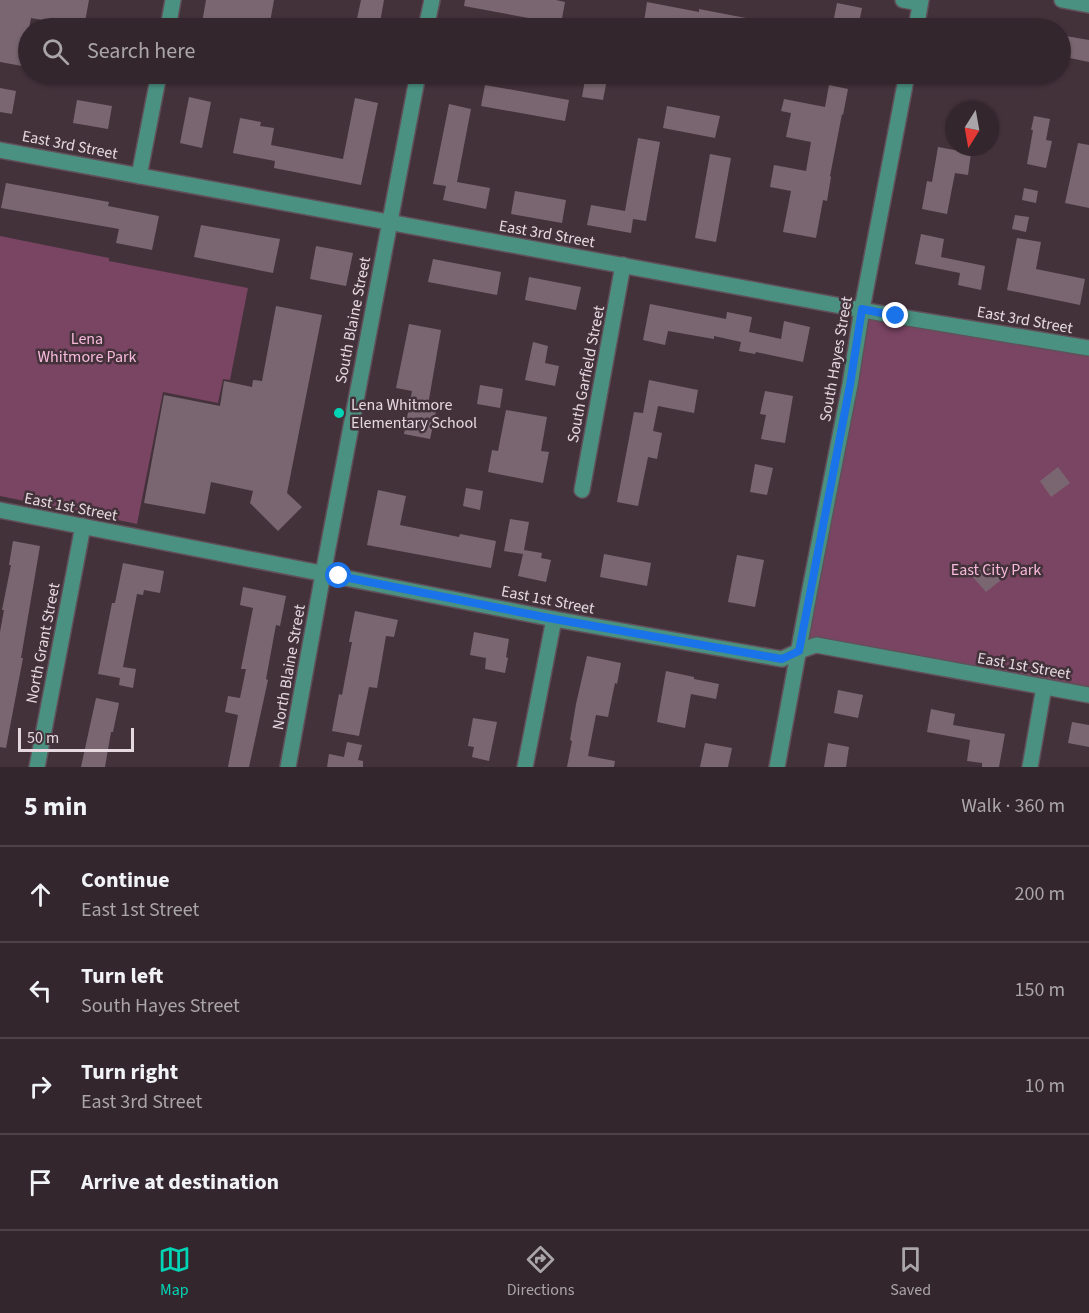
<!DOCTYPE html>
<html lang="en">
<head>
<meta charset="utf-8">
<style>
  :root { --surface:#33262c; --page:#3b2e34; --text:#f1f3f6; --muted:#a9a5a9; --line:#4e4348; --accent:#02d5b6 }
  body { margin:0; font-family:"Source Sans 3",sans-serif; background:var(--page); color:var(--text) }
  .compass { position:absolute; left:945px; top:102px; width:54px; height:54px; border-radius:50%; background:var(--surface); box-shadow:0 2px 4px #0004; rotate:191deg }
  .scale { position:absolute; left:18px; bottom:15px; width:116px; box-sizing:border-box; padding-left:6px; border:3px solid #e5d9df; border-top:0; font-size:16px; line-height:21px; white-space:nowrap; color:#e5d9df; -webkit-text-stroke:4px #44323b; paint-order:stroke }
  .stop { position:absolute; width:18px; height:18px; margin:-14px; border:4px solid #1a73e8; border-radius:50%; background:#fff }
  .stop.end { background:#1a73e8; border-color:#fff; box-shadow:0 2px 6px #0008 }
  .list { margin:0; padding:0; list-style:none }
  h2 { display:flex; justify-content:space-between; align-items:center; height:78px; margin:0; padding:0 24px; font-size:26px }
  h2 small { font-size:20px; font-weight:400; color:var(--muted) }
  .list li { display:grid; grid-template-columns:39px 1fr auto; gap:18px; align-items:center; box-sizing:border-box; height:96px; padding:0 24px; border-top:2px solid var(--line) }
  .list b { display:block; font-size:22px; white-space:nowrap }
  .list p { margin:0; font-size:20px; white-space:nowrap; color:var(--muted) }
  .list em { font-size:20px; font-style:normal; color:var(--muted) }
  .icon { flex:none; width:33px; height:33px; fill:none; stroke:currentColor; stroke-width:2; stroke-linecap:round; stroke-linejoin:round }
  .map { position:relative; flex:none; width:1089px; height:767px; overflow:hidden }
  .search { position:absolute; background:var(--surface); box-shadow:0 2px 4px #0004; left:18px; right:18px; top:18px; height:66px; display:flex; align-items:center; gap:15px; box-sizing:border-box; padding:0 21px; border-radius:33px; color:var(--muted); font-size:22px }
  .sheet { height:462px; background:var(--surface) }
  nav { display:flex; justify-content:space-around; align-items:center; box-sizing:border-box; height:84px; border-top:2px solid var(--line); background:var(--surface); font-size:16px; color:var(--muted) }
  nav a { display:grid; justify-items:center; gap:3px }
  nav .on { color:var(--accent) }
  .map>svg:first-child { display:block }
  .green { fill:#7a4463 }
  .building { fill:#7a6670 }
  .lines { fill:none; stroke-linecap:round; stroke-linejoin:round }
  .minor-casing { stroke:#615059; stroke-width:18 }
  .minor { stroke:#4a9182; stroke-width:15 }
  .route { stroke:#1a73e8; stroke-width:8 }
  .poi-dot { fill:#02d5b6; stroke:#44323b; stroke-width:2 }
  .labels { text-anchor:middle; stroke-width:5; stroke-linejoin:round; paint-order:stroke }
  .street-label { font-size:16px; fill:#e5d9df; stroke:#44323b }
  .park-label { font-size:16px; fill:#f9bbdd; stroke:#44323b }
  .poi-label { font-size:16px; fill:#e5d9df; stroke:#44323b; text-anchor:start }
</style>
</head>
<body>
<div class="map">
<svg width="1089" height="767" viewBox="0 0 1089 767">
  <rect width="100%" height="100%" fill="#44323b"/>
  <g class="green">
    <polygon points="0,236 109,258 109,261 248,288 230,380 223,379 218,403 163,392 137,524 0,496"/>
    <polygon points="862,309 1089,348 1089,695 816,645 799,651"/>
  </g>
  <g class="building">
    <polygon points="0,0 89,0 84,27 31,18 22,66 0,62"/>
    <polygon points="206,0 274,0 269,28 201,28"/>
    <polygon points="361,0 384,0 379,28 355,28"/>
    <polygon points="465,0 556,0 565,2 561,24 464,6"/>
    <polygon points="647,2 699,12 699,9 767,22 766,28 643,28"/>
    <polygon points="837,3 862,8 858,28 832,28"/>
    <polygon points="1060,35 1089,40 1089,62 1060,56"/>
    <polygon points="586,74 608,74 603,100 582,97"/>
    <polygon points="485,85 569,100 565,121 481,106"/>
    <polygon points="829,85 848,89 843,115 842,114 830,176 831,177 827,201 823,200 816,238 783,232 791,191 770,187 774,165 806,171 811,142 786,137 791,113 781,111 784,99 825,107"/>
    <polygon points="0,88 16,91 12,114 0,112"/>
    <polygon points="189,97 211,102 202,148 180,143"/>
    <polygon points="355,98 378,103 361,185 274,168 275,161 233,153 240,118 261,122 260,126 274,128 271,145 343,159"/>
    <polygon points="77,100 112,106 108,129 73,123"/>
    <polygon points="449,104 471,109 457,182 490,188 486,209 443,200 446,186 433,184"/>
    <polygon points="667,106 720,116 715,138 663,128"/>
    <polygon points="1034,116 1050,119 1046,140 1052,141 1046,168 1027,164 1033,130 1031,130"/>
    <polygon points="638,138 660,142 646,221 633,219 631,233 587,225 591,205 625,211"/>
    <polygon points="1078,143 1089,145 1089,208 1065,203"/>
    <polygon points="938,147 971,153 968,175 955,173 947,214 922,209 927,181 932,182"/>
    <polygon points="710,154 731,158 716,242 695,238"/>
    <polygon points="6,183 109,202 108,206 159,216 152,250 116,243 119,229 1,208"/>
    <polygon points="1024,188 1038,191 1036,203 1022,200"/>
    <polygon points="515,191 566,200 562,223 511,214"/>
    <polygon points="1015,215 1029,217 1026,232 1012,229"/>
    <polygon points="201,225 280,239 273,273 194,257"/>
    <polygon points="921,234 944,239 941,257 985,266 981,290 958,285 960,273 915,264"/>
    <polygon points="1017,238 1041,242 1036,269 1085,279 1080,305 1007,290"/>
    <polygon points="316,246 353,253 346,286 310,279"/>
    <polygon points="433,259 501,272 497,295 428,282"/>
    <polygon points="529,277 581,287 576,310 525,300"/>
    <polygon points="650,304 726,319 727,312 752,317 749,332 781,339 784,321 810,327 803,362 756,352 755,354 739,351 741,342 714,336 714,339 668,331 665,345 643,340"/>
    <polygon points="276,306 322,315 287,493 302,507 278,531 250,503 253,491 211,482 205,514 144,503 164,395 220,406 224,381 252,387 253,380 262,381"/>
    <polygon points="409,324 441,330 428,405 437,407 430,439 404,434 412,391 396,388"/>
    <polygon points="533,342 548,346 545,363 559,366 555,386 525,380"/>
    <polygon points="649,380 698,390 694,413 658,406 653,431 662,433 657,459 648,457 638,506 617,502 634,412 643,413"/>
    <polygon points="480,385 503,389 500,408 477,404"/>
    <polygon points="765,391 793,396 785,443 761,439 766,415 760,414"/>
    <polygon points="506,410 547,417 541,451 549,452 543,483 488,472 492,450 498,451"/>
    <polygon points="755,464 773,468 767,495 750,492"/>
    <polygon points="1058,467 1070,483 1051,497 1040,481"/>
    <polygon points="466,488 483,491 480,510 463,506"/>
    <polygon points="378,490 406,496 400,525 459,537 460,534 496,541 491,568 367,545"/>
    <polygon points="510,519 529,522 524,550 542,553 541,558 551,560 546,582 518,576 523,554 504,551"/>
    <polygon points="13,541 40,546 21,658 23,658 6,748 0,747 0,632 4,610 2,610 11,565 9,565"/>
    <polygon points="604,554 651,563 647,586 600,577"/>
    <polygon points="737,555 764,560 755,607 728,602"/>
    <polygon points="986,562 1001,580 986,592 971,575"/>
    <polygon points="123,563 164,571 160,593 144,590 143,595 137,594 123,667 136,669 133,688 119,685 120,678 98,674 112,603 115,603"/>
    <polygon points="243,587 286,596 280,626 276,625 266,679 268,680 249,767 228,767 238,715 225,712 228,696 240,698 246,669 241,669 253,608 240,605"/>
    <polygon points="355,611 398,620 394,637 386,636 377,688 369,687 359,736 332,731 339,694 342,695 352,642 349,642"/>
    <polygon points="474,632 509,639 506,657 508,658 505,673 485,669 486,658 470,655"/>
    <polygon points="587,656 621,663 617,684 615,683 608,717 596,715 588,756 615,761 614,767 567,767 572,741 570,740 576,704"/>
    <polygon points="666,671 694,677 694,679 719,684 716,699 691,694 685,728 657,722"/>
    <polygon points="838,690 863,695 858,718 834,713"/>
    <polygon points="96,698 119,703 113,732 111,732 105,767 81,767"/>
    <polygon points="931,709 955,714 953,725 1005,734 999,767 982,767 982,763 967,761 970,740 927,732"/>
    <polygon points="473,718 497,722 489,761 472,757 474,747 468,746"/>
    <polygon points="1072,722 1089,725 1089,747 1068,743"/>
    <polygon points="347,742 362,745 358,760 363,761 363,767 327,767 329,754 344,757"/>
    <polygon points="705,743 732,748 728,767 700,767"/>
    <polygon points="828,743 849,747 846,767 824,767"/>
  </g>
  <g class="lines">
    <g class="minor-casing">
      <g id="minor">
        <polyline points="903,0 920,3"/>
        <polyline points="1062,0 1089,5"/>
        <polyline points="168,28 173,0"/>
        <polyline points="426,28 432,0"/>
        <polyline points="916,28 921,0"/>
        <polyline points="0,150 895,316 1089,348"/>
        <polyline points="139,176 159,74"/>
        <polyline points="582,490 623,265"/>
        <polyline points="0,510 554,619 782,659 799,651 816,645 1089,695"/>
        <polyline points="37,767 83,526"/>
        <polyline points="288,767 323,574 418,74"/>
        <polyline points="525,767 554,619"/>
        <polyline points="777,767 810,589 850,385 862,309 907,74"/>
        <polyline points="1030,767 1044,687"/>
      </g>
    </g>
    <use href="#minor" class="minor"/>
  </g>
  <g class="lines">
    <polyline class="route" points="339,576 554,619 782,659 799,651 850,385 862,309 896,316"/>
  </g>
  <circle class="poi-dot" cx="339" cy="413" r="6"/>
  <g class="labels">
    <g class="street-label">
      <text transform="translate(70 144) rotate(11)" y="6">East 3rd Street</text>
      <text transform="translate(547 233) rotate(10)" y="6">East 3rd Street</text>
      <text transform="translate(1025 319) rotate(10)" y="6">East 3rd Street</text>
      <text transform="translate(352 320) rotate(-79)" y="6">South Blaine Street</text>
      <text transform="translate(835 359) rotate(-80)" y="6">South Hayes Street</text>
      <text transform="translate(585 374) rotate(-79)" y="6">South Garfield Street</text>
      <text transform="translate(71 506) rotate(11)" y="6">East 1st Street</text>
      <text transform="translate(548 599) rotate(11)" y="6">East 1st Street</text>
      <text transform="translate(42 643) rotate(-79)" y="6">North Grant Street</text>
      <text transform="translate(1024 665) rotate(10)" y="6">East 1st Street</text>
      <text transform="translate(288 667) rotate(-80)" y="6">North Blaine Street</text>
    </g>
    <g class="park-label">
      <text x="87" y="344">Lena<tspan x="87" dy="18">Whitmore Park</tspan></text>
      <text x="996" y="575">East City Park</text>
    </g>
    <g class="poi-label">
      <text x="351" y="410">Lena Whitmore<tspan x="351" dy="18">Elementary School</tspan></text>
    </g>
  </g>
</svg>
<svg class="compass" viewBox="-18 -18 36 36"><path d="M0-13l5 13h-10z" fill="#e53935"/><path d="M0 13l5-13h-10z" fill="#a9a5a9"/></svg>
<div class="scale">50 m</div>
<div class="stop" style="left:339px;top:576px"></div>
<div class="stop end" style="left:896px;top:316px"></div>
<div class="search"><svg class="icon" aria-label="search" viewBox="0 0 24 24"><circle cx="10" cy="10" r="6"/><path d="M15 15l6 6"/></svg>Search here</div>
</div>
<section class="sheet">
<h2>5 min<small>Walk · 360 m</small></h2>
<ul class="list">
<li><svg class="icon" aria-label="ahead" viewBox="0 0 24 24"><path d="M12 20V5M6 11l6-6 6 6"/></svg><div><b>Continue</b><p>East 1st Street</p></div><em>200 m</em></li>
<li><svg class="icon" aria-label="left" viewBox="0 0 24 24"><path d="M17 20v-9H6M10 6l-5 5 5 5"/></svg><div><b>Turn left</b><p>South Hayes Street</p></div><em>150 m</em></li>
<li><svg class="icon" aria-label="right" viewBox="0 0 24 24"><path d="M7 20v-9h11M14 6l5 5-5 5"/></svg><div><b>Turn right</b><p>East 3rd Street</p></div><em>10 m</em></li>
<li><svg class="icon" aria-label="arrive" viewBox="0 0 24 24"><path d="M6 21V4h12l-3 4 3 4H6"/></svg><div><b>Arrive at destination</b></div></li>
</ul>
</section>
<nav>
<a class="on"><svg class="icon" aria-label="map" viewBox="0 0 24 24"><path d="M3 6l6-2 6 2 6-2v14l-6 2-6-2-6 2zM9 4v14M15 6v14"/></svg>Map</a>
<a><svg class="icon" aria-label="directions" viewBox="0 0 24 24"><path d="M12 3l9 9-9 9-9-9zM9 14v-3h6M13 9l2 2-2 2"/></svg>Directions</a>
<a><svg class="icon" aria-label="saved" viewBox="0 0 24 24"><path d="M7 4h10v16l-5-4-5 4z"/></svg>Saved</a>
</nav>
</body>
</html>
